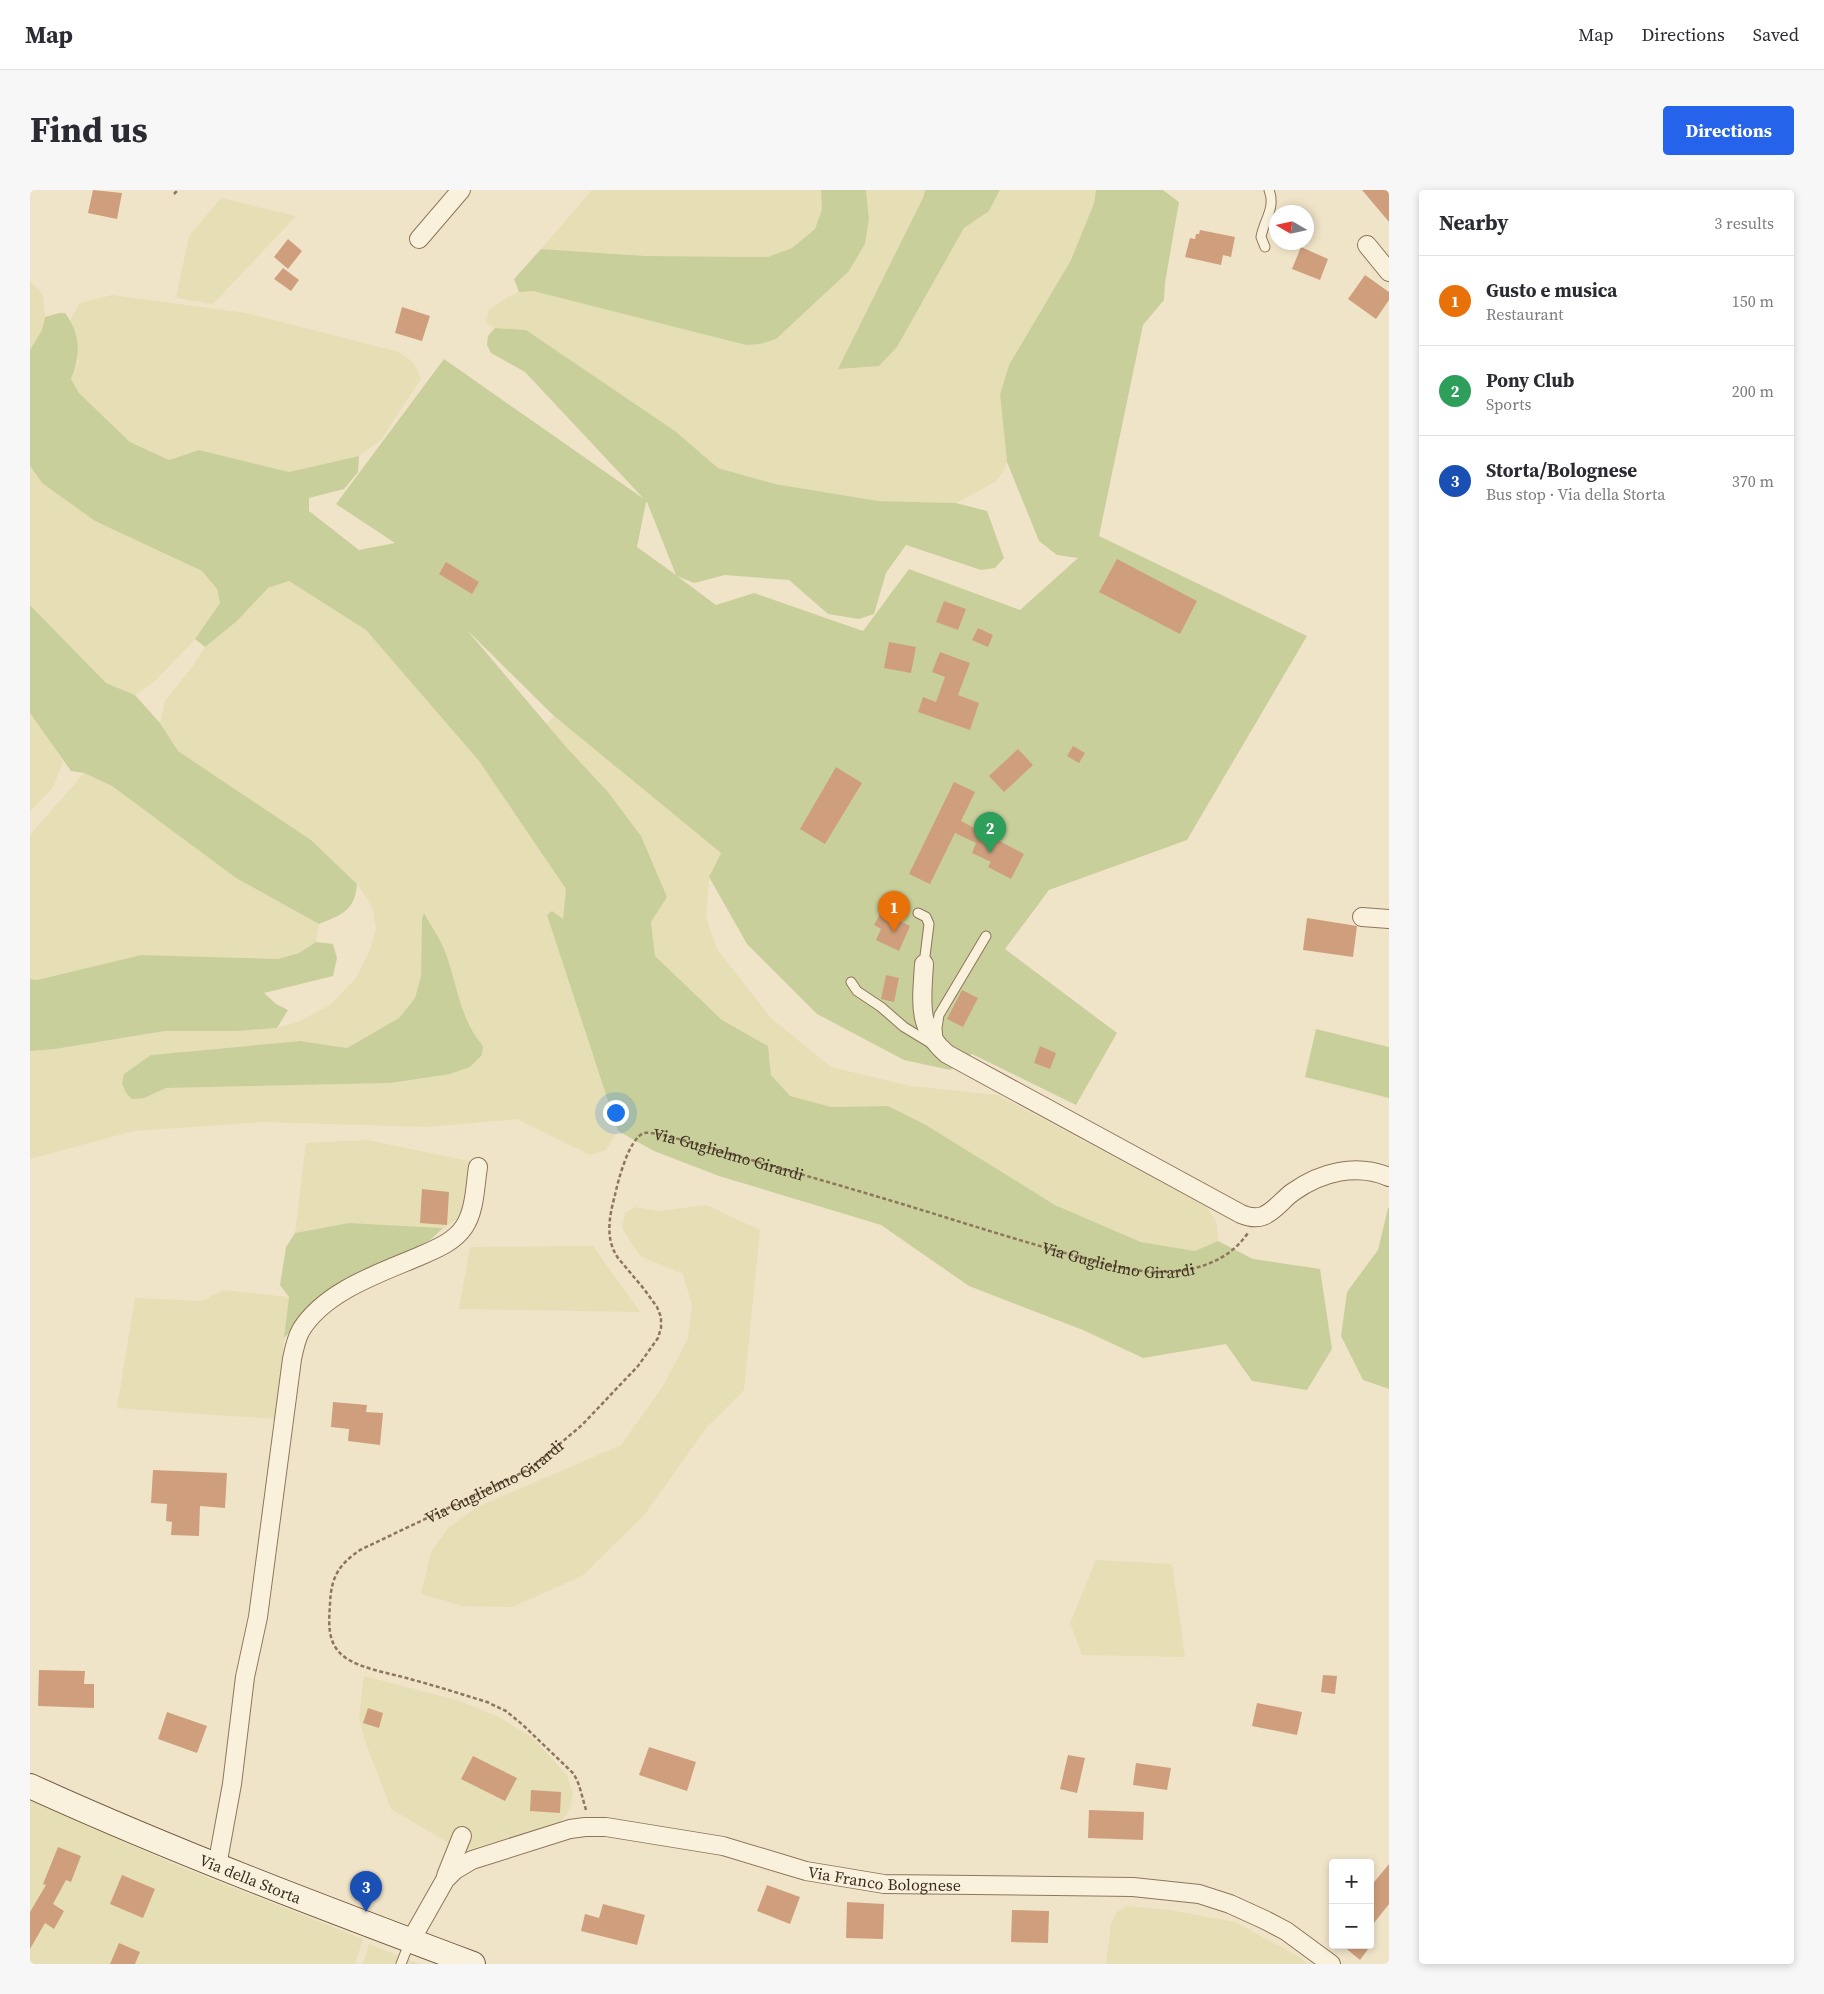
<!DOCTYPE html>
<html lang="en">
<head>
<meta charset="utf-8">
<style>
  :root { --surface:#fff; --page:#f7f7f7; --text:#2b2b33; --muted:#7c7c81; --line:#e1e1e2; --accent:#2563eb }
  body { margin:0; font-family:"Source Serif 4",serif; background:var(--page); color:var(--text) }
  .controls { position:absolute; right:15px; bottom:15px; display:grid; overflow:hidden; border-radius:5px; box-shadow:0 2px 8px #0003 }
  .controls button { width:45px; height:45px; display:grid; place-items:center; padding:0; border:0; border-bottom:1px solid var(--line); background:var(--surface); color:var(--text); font:25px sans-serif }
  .compass { position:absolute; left:1239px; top:15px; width:45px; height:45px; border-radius:50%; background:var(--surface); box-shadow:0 2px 8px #0003; rotate:279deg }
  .you { position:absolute; left:585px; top:922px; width:18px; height:18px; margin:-12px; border:4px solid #fff; border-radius:50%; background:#1a73e8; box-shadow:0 0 0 8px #1a73e833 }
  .badge { display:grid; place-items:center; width:32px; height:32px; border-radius:50%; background:var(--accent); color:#fff; font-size:16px; font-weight:700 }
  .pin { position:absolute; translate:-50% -41px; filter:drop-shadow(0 1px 2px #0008) }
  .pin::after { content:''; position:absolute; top:26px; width:18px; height:15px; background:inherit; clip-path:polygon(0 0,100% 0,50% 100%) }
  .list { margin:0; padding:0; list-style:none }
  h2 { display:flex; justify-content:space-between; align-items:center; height:65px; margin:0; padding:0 20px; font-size:21px }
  h2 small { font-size:16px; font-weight:400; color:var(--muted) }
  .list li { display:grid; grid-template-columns:32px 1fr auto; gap:15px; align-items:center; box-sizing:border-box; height:90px; padding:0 20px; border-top:1px solid var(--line) }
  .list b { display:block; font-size:19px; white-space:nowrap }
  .list p { margin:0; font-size:16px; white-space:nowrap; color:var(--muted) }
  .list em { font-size:16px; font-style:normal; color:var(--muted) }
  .map { position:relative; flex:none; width:1359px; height:1774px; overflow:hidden; border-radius:5px }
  header { display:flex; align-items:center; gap:30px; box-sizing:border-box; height:70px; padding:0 25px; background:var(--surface); border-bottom:1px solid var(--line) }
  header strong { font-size:24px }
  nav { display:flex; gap:28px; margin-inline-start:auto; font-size:18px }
  .intro { display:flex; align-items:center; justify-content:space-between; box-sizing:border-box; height:120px; padding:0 30px }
  h1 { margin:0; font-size:35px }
  .button { padding:12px 22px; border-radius:5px; background:var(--accent); color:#fff; font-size:18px; font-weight:700 }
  main { display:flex; gap:30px; padding:0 30px }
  aside { flex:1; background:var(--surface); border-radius:5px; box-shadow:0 2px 8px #0003 }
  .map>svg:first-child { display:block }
  .farmland { fill:#e6deb5; fill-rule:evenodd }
  .green { fill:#c9cf9b; fill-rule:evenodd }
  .building { fill:#cf9f7d }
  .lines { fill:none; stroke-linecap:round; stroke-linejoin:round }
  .service-casing { stroke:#8d765c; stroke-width:11 }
  .minor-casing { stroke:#8d765c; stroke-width:20 }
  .secondary-casing { stroke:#6f573f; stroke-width:26 }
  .path { stroke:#8d765c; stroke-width:2.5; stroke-dasharray:4 2.5; stroke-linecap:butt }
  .service { stroke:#faf1dc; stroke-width:9 }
  .minor { stroke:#faf1dc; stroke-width:18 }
  .secondary { stroke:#faf1dc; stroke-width:24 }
  .labels { text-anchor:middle; stroke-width:5; stroke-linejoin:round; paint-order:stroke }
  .street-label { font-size:16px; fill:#3d2e20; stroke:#f7eed8 }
</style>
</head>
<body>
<header>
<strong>Map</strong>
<nav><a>Map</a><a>Directions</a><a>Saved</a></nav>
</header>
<div class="intro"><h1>Find us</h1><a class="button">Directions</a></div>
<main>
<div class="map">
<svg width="1359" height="1774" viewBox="0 0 1359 1774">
  <rect width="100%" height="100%" fill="#f0e4c8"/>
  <g class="farmland">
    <polygon points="562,0 791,0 792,19 785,39 762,58 738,67 616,66 511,59"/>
    <polygon points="836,0 895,0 849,176 867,157 934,38 959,21 970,0 1066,0 1064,13 1041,70 979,175 970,204 977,272 973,282 965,292 926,313 848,311 745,294 688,278 645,241 496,140 465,138 456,133 459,120 478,107 489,102 503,101 716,155 819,81 835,54 839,29"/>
    <polygon points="191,8 266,26 183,114 146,108 159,46"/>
    <polygon points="0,91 13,105 15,127 12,140 0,160"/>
    <polygon points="82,105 216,123 369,162 383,172 391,189 351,250 329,266 259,282 169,260 139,270 100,252 49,203 41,189 48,171 47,148 40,130 50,113"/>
    <polygon points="0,276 12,293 65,331 172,381 187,399 190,413 165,449 125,491 105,505 76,493 0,415"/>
    <path d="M259,391L336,440L449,571L536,699L533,730L518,725L588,941L576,960L560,965L487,929L398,937L233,932L104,941L0,969V861L25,859L135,841H207L247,838L270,831L300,815L326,788L339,762L346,739L343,721L338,710L327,694L281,650L148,561L130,533L135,511L162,477L175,457L206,432L238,398ZM392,728L415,762L433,820L445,847L453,856L360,893L136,898L121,865L270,851L317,858L369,828L385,808L391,786Z"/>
    <polygon points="0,523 19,549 33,572 23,597 0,622"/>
    <polygon points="524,526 691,663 679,687 676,727 687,759 741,828 801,877 880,896 968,905 1177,1017 1187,1034 1188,1051 1165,1061 1111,1052 1025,1015 896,935 858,916 801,917 760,907 741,885 738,856 692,830 625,766 621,732 636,707 537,558 517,534"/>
    <polygon points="54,583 82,596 206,688 289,734 286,752 269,763 248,769 111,765 7,790 0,789 0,645"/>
    <polygon points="337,950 439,971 431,1027 413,1038 319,1033 265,1043 276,953"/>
    <polygon points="676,1015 730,1040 714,1200 677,1237 615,1324 552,1386 482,1417 433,1416 391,1404 401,1362 418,1338 447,1317 591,1255 633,1196 658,1148 662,1116 653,1084 610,1066 592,1038 595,1023 605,1017 629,1021"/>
    <polygon points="563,1056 610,1122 429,1119 440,1057"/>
    <polygon points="193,1100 259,1107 245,1229 87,1218 105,1108 172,1111"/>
    <polygon points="1066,1370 1142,1374 1155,1467 1052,1465 1040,1433"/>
    <polygon points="334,1486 430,1511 467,1526 503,1548 537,1585 543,1603 541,1616 536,1625 527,1635 432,1661 361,1619 335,1551 329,1526"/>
    <polygon points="0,1609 146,1675 333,1749 325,1774 0,1774"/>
    <polygon points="1097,1716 1140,1720 1205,1732 1271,1768 1277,1774 1076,1774 1081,1733 1087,1722"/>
    <polygon points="339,1754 390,1774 333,1774"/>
  </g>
  <g class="green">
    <polygon points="791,0 836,0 839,29 835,54 819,81 746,149 730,154 716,155 503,101 489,102 484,89 511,59 616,66 738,67 762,58 785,39 792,19"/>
    <polygon points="895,0 970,0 959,21 934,38 867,157 849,176 808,179 893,8"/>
    <path d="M1066,0H1133L1149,12L1135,93L1134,110L1113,135L1069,346L1277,446L1157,650L1019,700L975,759L1087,843L1046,915L942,864L920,880L874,870L787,824L717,754L679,687L691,663L524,526L437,440L537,558L578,602L611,646L637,707L621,732L625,766L692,830L738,856L741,885L760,906L801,917L858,916L896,935L1025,1015L1111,1052L1165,1061L1188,1051L1223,1069L1290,1079L1302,1159L1277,1200L1222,1191L1196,1154L1113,1168L1053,1140L939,1096L851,1035L689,986L624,961L588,941L517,725L522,721L533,729L536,699L449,571L336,440L259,391L238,398L206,432L175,457L165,449L190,413L187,399L172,381L65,331L12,293L0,276V160L12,140L15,127L29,123H35C51,145 51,165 41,189L49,203L100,252L139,270L169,260L259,282L329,266L328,282L314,299L279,308V321L329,360L365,353L306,314L414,169L614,309L495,182L461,163L457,155L458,146L465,138L496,140L645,241L688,278L745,294L848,311L926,313L957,321L974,368L965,378L951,380L876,355L856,383L844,424L829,429L798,424L759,390L695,385L664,393L647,386L686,415L724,403L833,441L879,379L990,420L1048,368L1027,365L1009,351L977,272L970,204L979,175L1041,70L1064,13ZM616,312H617L646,385L607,357Z"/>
    <path d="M0,415L76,493L105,505L130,533L148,561L281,650L327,694C325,721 311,725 289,734L206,688L82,596L54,583L41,581L0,523Z"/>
    <path d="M394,723C401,736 411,750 416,764C427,795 431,831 453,856L452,865L440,877L420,884L360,893L136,898L114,908L102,909L96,903L92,893L94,884L121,865L270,851L317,858L369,828L385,808L391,786L392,728Z"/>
    <polygon points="286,752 303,754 307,768 303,786 234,803 246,814 258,820 247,838 207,841 135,841 25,859 0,861 0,789 7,790 111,765 248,769 269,763"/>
    <polygon points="1286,839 1359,857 1359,908 1275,887"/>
    <polygon points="1358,1018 1359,1018 1359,1199 1333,1190 1311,1146 1317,1102 1348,1060"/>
    <polygon points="319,1033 413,1038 400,1050 295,1106 254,1148 259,1107 250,1095 256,1057 265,1043"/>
  </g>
  <g class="building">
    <polygon points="63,0 92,3 87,29 58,23"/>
    <polygon points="1332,0 1359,0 1359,32"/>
    <polygon points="1170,40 1205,47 1201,67 1193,65 1191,75 1155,67 1160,48 1165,49 1166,44 1169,44"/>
    <polygon points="258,49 272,61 258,79 244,67"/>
    <polygon points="1271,57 1298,69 1290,90 1262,79"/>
    <polygon points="253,78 269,90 261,101 244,89"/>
    <polygon points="1335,85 1359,102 1359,110 1346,129 1318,109"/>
    <polygon points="372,117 400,126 392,151 365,143"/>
    <polygon points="1087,369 1167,411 1150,444 1069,402"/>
    <polygon points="416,372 449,392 442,404 409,384"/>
    <polygon points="914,411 936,419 928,440 906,432"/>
    <polygon points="948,438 963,445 958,457 942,450"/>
    <polygon points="859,452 886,457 881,483 854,478"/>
    <polygon points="910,462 940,473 928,505 949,513 940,540 888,522 893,507 906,512 915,487 902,482"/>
    <polygon points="1043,556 1055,563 1049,573 1037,566"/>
    <polygon points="988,559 1003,575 974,602 959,586"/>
    <polygon points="806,577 832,593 795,654 770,639"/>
    <polygon points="924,592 945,602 931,631 994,664 981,689 958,677 961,672 942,663 946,653 925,643 900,694 879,684"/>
    <polygon points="851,722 880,736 869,761 846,750 851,739 844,735"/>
    <polygon points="1277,728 1327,736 1323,767 1273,760"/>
    <polygon points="856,785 869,788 864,812 851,809"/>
    <polygon points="932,800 948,808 933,837 917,829"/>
    <polygon points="1010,856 1026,863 1020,879 1004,873"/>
    <polygon points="392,999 419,1002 417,1035 390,1033"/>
    <polygon points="303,1212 337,1215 336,1222 353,1223 350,1255 318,1251 319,1239 301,1237"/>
    <polygon points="123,1280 197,1283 195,1318 170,1316 169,1346 141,1345 142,1332 136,1331 137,1314 121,1313"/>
    <polygon points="9,1480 55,1481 54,1494 64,1494 64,1518 8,1516"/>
    <polygon points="1293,1485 1307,1486 1305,1504 1291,1502"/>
    <polygon points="1227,1513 1272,1522 1267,1545 1222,1536"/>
    <polygon points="338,1518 353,1523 349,1538 333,1533"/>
    <polygon points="137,1522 177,1536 167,1563 128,1549"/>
    <polygon points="619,1557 666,1572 657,1601 609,1585"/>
    <polygon points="1038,1565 1055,1568 1047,1603 1030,1599"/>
    <polygon points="443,1566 487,1588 475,1611 431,1589"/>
    <polygon points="1106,1573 1141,1578 1137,1600 1103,1595"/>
    <polygon points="501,1600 531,1602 530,1623 500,1621"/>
    <polygon points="1059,1620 1114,1622 1113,1650 1058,1648"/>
    <polygon points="28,1657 51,1666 41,1692 36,1690 23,1714 34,1721 24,1739 15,1733 0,1759 0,1722 16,1695 13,1694"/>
    <polygon points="1359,1674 1359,1714 1340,1738 1340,1697"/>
    <polygon points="92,1685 125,1699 113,1728 80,1714"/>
    <polygon points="737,1695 770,1707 760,1734 727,1721"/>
    <polygon points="817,1712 854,1714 853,1749 816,1748"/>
    <polygon points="573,1714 615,1725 607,1755 551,1741 555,1724 569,1728"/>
    <polygon points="982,1720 1019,1721 1018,1753 981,1752"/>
    <polygon points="89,1753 110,1762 105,1774 80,1774"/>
    <polygon points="1312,1755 1341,1755 1330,1770"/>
  </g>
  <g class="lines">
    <g class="service-casing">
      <g id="service">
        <path d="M1235,57L1231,47C1234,30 1246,18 1239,0"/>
        <polyline points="888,723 896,727 899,734 894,774"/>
        <polyline points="821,792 827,801 851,817 874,837 902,854"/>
        <polyline points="908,849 907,838 909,825 956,746"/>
        <polyline points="371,1774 380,1751"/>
      </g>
    </g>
    <g class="minor-casing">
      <g id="minor">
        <polyline points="389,49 431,0"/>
        <polyline points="1337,55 1359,82"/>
        <polyline points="1332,727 1359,729"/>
        <path d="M894,774C892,810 886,838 917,864L1211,1024C1218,1027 1225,1029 1233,1026C1245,1021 1253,1009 1263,1002C1291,982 1327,973 1359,987"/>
        <path d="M187,1676L202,1594L215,1487L228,1427L262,1169C264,1159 266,1149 271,1140C295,1101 350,1083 390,1066C406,1059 424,1052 434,1037C445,1021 445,996 448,977"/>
        <polyline points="416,1686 432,1646"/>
        <path id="s2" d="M381,1750L415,1690L425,1680L442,1670L540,1639L555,1637H576L693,1656L776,1681L854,1694L1103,1697L1169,1704L1200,1714L1235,1730L1256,1741L1301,1774"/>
      </g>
    </g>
    <g class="secondary-casing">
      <g id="secondary">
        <path id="s3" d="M0,1596C145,1662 294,1718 443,1774"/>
      </g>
    </g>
    <g class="path">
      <polyline points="144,4 148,0"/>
      <path id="s1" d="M556,1620L549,1595L544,1584L493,1535L476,1521L457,1512C431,1504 406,1496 380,1489C360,1483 323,1478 309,1462C297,1449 299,1430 300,1414C301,1388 308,1375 330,1360L500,1279L552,1235L608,1176L628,1148L631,1138V1127L627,1117L614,1099L588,1068C575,1049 579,1027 585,1005C588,991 599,948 614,943C624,940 690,961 704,965C777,986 851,1007 924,1030C966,1043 1008,1056 1050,1067C1080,1075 1107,1083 1138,1082C1170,1080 1199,1070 1218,1043"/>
    </g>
    <use href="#service" class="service"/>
    <use href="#minor" class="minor"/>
    <use href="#secondary" class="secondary"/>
  </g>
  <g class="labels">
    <g class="street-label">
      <text dy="6" stroke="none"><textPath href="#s1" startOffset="1114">Via Guglielmo Girardi</textPath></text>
      <text dy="6" stroke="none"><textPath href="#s1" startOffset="1519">Via Guglielmo Girardi</textPath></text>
      <text dy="6" stroke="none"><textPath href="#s1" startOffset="575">Via Guglielmo Girardi</textPath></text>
      <text dy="6" stroke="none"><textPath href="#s3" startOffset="239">Via della Storta</textPath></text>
      <text dy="6" stroke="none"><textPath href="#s2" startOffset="526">Via Franco Bolognese</textPath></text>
    </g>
  </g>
</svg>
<div class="controls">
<button>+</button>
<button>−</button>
</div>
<svg class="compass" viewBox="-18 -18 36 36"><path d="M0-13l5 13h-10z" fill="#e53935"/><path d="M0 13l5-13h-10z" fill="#7c7c81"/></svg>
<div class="you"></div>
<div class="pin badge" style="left:864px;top:742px;background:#e8710a">1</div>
<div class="pin badge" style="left:960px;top:663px;background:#2e9e5b">2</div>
<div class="pin badge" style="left:336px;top:1722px;background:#1a4fb4">3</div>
</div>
<aside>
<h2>Nearby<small>3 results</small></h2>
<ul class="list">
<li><span class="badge" style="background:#e8710a">1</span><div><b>Gusto e musica</b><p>Restaurant</p></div><em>150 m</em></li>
<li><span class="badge" style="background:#2e9e5b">2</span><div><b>Pony Club</b><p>Sports</p></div><em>200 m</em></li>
<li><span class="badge" style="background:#1a4fb4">3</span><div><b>Storta/Bolognese</b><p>Bus stop · Via della Storta</p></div><em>370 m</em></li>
</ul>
</aside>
</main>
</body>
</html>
